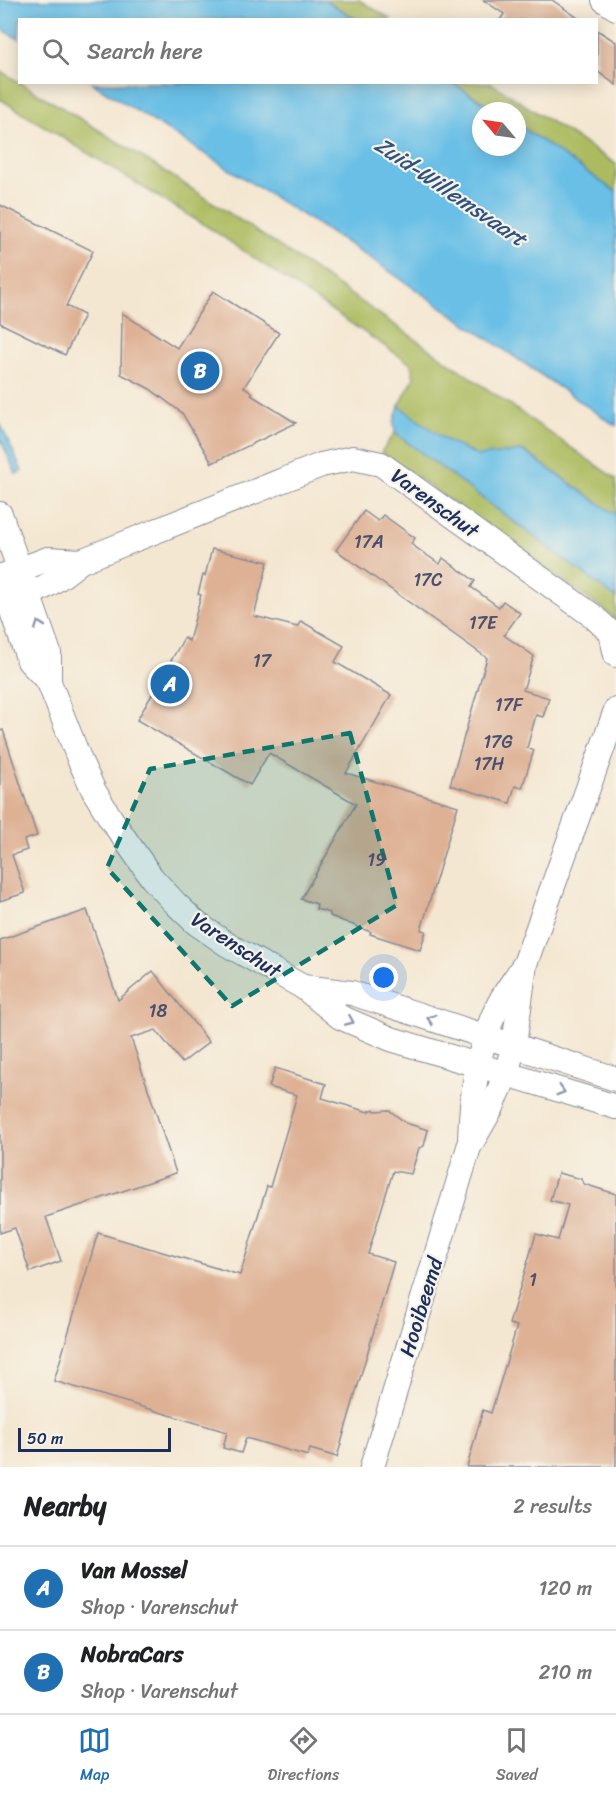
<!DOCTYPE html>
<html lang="en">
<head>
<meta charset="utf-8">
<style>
  :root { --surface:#fff; --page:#f2f2f2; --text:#202124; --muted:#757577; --line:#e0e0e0; --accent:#1f6fb2 }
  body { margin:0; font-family:Sriracha,sans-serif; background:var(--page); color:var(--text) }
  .compass { position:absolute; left:472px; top:102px; width:54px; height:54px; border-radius:50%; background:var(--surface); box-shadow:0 3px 15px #0003; rotate:299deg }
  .scale { position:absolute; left:18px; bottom:15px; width:153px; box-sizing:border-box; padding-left:6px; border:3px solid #1b2f5e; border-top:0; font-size:16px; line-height:21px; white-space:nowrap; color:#1b2f5e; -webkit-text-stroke:4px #f7f3e8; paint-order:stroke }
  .you { position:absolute; left:384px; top:978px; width:21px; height:21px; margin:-15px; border:4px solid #fff; border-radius:50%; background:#1a73e8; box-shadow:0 0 0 9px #1a73e833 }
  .badge { display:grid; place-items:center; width:39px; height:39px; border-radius:50%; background:var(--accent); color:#fff; font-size:20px; font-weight:700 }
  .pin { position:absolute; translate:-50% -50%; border:3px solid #fff; box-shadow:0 2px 6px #0006 }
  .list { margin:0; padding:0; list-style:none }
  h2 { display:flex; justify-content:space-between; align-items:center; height:78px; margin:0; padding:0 24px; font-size:26px }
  h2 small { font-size:20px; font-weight:400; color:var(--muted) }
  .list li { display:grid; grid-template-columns:39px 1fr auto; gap:18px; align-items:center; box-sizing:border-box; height:84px; padding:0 24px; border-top:2px solid var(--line) }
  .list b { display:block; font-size:22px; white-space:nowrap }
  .list p { margin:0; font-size:20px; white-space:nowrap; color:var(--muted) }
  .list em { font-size:20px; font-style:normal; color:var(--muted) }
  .icon { flex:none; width:33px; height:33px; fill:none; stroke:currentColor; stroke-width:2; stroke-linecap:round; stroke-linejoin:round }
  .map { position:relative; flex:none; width:616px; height:1467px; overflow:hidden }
  .search { position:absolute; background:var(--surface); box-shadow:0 3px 15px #0003; left:18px; right:18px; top:18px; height:66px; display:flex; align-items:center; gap:15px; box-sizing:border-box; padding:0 21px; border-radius:0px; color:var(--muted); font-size:22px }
  .sheet { height:246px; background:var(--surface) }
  nav { display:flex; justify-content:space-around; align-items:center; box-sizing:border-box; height:84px; border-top:2px solid var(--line); background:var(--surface); font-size:16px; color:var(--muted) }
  nav a { display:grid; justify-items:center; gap:3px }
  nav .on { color:var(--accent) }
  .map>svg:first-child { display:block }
  .green { fill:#acbb5e; stroke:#64755e; stroke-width:1.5 }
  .water { fill:#69bfe6; stroke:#4277a2; stroke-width:1.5 }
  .building { fill:#deb194 }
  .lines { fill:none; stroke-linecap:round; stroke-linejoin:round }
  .minor-casing { stroke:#888b98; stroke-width:26 }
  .minor { stroke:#fff; stroke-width:24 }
  .oneway { stroke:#8d97ae }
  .marked { fill:#0f766e; fill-opacity:0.2; stroke:#0f766e; stroke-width:4.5; stroke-dasharray:12 8; stroke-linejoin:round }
  .labels { text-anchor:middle; stroke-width:4.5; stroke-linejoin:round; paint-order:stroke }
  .number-label { font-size:18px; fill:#4c506c }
  .street-label { font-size:21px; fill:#1b2f5e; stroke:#f7f3e8 }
  .water-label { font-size:22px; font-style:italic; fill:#2e5380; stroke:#f7f3e8 }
</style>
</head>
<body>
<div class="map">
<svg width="616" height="1467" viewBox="0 0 616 1467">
  <rect width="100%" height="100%" fill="#f7f3e8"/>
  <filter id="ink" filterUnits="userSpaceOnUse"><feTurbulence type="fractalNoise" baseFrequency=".0167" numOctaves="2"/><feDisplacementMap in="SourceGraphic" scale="12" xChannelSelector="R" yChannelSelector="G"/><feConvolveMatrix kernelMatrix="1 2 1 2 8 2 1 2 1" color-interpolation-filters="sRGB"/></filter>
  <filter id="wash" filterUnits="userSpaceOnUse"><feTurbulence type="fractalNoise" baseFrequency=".008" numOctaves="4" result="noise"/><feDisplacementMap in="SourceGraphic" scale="24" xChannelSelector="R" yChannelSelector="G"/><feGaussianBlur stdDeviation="1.35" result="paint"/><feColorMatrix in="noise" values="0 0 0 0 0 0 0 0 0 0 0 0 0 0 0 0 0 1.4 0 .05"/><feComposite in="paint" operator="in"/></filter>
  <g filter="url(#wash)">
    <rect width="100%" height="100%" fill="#f4e7d1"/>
    <g class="green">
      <polygon points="325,0 359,0 391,19 356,19"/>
      <path d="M0,71C214,195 414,338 616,479V515L524,451C512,453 488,459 477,456C460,452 413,418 399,406L414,378L411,364L211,229L0,99Z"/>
      <polygon points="453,83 491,83 616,164 616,192 517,124 517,111 497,111"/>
      <polygon points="395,433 616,598 616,624 612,616 601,608 381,452"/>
    </g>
    <g class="water">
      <polygon points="0,0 325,0 356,19 20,20 19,39 0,28"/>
      <polygon points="92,83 453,83 497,111 481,111 481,147 517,147 517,124 616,192 616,426 358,250"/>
      <polygon points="399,406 446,440 478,456 523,451 616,515 616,598 395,433 394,422"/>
      <polygon points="0,423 22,471 16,474 0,438"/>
    </g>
    <g id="blocks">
      <g class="building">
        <polygon points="483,0 552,0 581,20 500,20 504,14"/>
        <polygon points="597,30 616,42 616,85 597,71"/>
        <polygon points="0,205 93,251 66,306 84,315 65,355 0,323"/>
        <polygon points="213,291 279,333 244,387 253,393 251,395 296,423 212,463 182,413 150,389 121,374 122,313 177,348"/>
        <polygon points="364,511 378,521 383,515 415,538 411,544 425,554 440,564 443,558 475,581 471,587 499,607 503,601 520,613 504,635 534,656 523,690 549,698 543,717 536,715 527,748 534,750 522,788 515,786 510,803 450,785 487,658 336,550"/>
        <polygon points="212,549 268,562 254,616 297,627 301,621 344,646 335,662 391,695 346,773 458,806 421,930 426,931 420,950 370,934 371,932 330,916 330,913 316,909 317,904 301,899 356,804 269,753 250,785 137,720 156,688 153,686 163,669 165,671 184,638 189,641 201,595 198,594 203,575 205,576"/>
        <polygon points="3,730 37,836 24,840 27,850 12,855 25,893 0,901 0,731"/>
        <polygon points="87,910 118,1000 153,971 209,1042 182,1063 156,1030 131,1038 176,1173 46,1217 61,1261 30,1272 15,1228 0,1233 0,940"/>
        <polygon points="275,1068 326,1084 322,1098 368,1112 374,1109 375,1111 389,1110 406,1123 428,1130 424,1146 419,1148 411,1174 393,1171 368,1254 394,1262 337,1457 310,1449 308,1456 246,1438 241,1453 223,1448 227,1432 54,1381 98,1233 240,1275 267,1186 270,1187 297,1095 269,1087"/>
        <polygon points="558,1173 581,1179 584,1184 616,1194 616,1467 467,1467 483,1410 491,1413 517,1326 509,1324 536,1234 558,1240 568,1205 550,1200"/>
      </g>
    </g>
  </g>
  <g filter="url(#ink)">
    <use href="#blocks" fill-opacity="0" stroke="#888b98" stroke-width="1.5"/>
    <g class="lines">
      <g class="minor-casing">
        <g id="minor">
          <polyline points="604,0 616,8"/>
          <polyline points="0,514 49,653 49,682 80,761 94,791 111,819 152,878 176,904 196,923 228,945 303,987 340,1017 391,1039 616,1107"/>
          <polyline points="5,575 48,559 81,561"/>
          <polyline points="0,576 29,661 49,682"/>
          <path d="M0,603C36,594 52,585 81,561L321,465L353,458L381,464L593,616L611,633L616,655"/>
          <polyline points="303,987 352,993 616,1079"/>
          <path d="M470,1141C471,1096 477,1049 497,1008C503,994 514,981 522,968"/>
          <polyline points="372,1467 469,1147 492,1107 506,1074 514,1045 525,964 616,710"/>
        </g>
      </g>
      <use href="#minor" class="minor"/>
    </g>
    <defs><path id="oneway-chevron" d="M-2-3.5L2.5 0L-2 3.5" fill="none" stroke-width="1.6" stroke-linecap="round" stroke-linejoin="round" transform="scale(1.5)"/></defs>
    <g class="oneway">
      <use href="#oneway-chevron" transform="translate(39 625) rotate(-109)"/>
      <use href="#oneway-chevron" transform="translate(431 1019) rotate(-162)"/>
      <use href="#oneway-chevron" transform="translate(350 1021) rotate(23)"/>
      <use href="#oneway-chevron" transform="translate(561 1091) rotate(17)"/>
    </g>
  </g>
  <path class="marked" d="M350,733L397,905L232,1006L107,868L150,769Z"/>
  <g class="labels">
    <g class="number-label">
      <text x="369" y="548">17A</text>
      <text x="428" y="586">17C</text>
      <text x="483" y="629">17E</text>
      <text x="262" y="667">17</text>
      <text x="509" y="711">17F</text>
      <text x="498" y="748">17G</text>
      <text x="489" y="770">17H</text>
      <text x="377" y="866">19</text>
      <text x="158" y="1017">18</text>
      <text x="533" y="1286">1</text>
    </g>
    <g class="street-label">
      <text transform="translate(435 503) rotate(36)" y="7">Varenschut</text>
      <text transform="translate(236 945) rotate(33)" y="7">Varenschut</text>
      <text transform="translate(421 1307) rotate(-73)" y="7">Hooibeemd</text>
    </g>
    <g class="water-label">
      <text transform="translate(451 191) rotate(34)" y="8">Zuid-Willemsvaart</text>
    </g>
  </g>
</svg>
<svg class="compass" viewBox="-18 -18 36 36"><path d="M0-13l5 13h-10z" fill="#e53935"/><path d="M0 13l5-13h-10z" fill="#757577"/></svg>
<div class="scale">50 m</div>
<div class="you"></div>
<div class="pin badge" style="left:170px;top:684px">A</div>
<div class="pin badge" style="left:200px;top:371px">B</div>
<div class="search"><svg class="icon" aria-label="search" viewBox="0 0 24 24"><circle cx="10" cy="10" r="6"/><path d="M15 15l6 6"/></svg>Search here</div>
</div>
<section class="sheet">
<h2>Nearby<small>2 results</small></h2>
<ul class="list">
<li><span class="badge">A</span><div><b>Van Mossel</b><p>Shop · Varenschut</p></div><em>120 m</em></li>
<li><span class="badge">B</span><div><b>NobraCars</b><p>Shop · Varenschut</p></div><em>210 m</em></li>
</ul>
</section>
<nav>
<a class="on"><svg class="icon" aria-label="map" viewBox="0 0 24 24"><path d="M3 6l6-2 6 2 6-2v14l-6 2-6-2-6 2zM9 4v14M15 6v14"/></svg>Map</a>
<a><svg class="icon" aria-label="directions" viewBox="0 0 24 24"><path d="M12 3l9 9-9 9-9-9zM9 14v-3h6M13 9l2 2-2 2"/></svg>Directions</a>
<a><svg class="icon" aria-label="saved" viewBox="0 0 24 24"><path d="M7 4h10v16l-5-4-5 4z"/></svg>Saved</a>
</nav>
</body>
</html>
